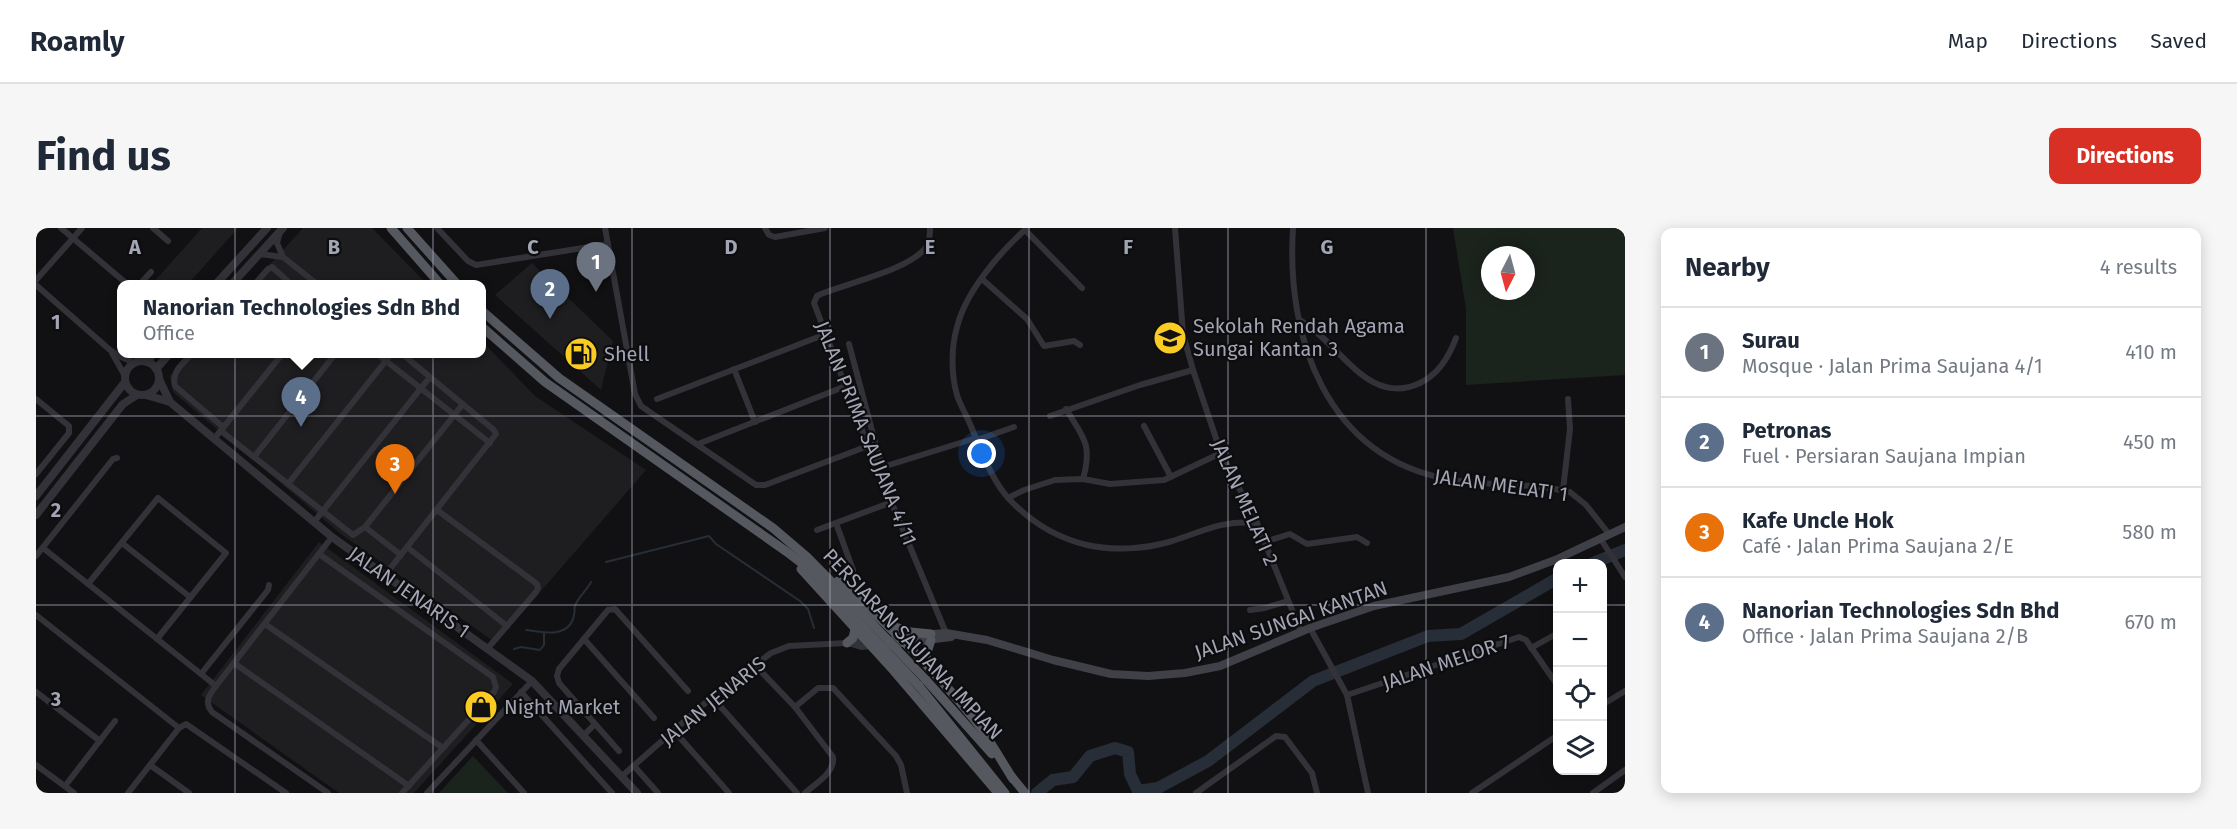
<!DOCTYPE html>
<html lang="en">
<head>
<meta charset="utf-8">
<style>
  :root { --surface:#fff; --page:#f6f6f7; --text:#1f2937; --muted:#747a83; --line:#e0e1e3; --accent:#d93025 }
  body { margin:0; font-family:"Fira Sans",sans-serif; background:var(--page); color:var(--text) }
  .controls { position:absolute; right:18px; bottom:18px; display:grid; overflow:hidden; border-radius:12px; box-shadow:0 3px 15px #0003 }
  .controls button { width:54px; height:54px; display:grid; place-items:center; padding:0; border:0; border-bottom:2px solid var(--line); background:var(--surface); color:var(--text); font:30px sans-serif }
  .compass { position:absolute; left:1445px; top:18px; width:54px; height:54px; border-radius:50%; background:var(--surface); box-shadow:0 3px 15px #0003; rotate:186deg }
  .you { position:absolute; left:946px; top:226px; width:21px; height:21px; margin:-15px; border:4px solid #fff; border-radius:50%; background:#1a73e8; box-shadow:0 0 0 9px #1a73e833 }
  .badge { display:grid; place-items:center; width:39px; height:39px; border-radius:50%; background:var(--accent); color:#fff; font-size:20px; font-weight:700 }
  .pin { position:absolute; translate:-50% -50px; filter:drop-shadow(0 2px 3px #0008) }
  .pin::after { content:''; position:absolute; top:32px; width:21px; height:18px; background:inherit; clip-path:polygon(0 0,100% 0,50% 100%) }
  .popup { position:absolute; left:81px; top:52px; width:369px; height:78px; box-sizing:border-box; display:grid; place-content:center; border-radius:12px; background:var(--surface); filter:drop-shadow(0 2px 4px #0005); font-size:20px; white-space:nowrap; color:var(--muted) }
  .popup b { font-size:22px; color:var(--text) }
  .popup::after { content:''; position:absolute; left:50%; top:100%; margin-left:-12px; border:12px solid transparent; border-top-color:var(--surface) }
  .list { margin:0; padding:0; list-style:none }
  h2 { display:flex; justify-content:space-between; align-items:center; height:78px; margin:0; padding:0 24px; font-size:26px }
  h2 small { font-size:20px; font-weight:400; color:var(--muted) }
  .list li { display:grid; grid-template-columns:39px 1fr auto; gap:18px; align-items:center; box-sizing:border-box; height:90px; padding:0 24px; border-top:2px solid var(--line) }
  .list b { display:block; font-size:22px; white-space:nowrap }
  .list p { margin:0; font-size:20px; white-space:nowrap; color:var(--muted) }
  .list em { font-size:20px; font-style:normal; color:var(--muted) }
  .icon { flex:none; width:33px; height:33px; fill:none; stroke:currentColor; stroke-width:2; stroke-linecap:round; stroke-linejoin:round }
  .map { position:relative; flex:none; width:1589px; height:565px; overflow:hidden; border-radius:12px }
  header { display:flex; align-items:center; gap:36px; box-sizing:border-box; height:84px; padding:0 30px; background:var(--surface); border-bottom:2px solid var(--line) }
  header strong { font-size:28px }
  nav { display:flex; gap:33px; margin-inline-start:auto; font-size:21px }
  .intro { display:flex; align-items:center; justify-content:space-between; box-sizing:border-box; height:144px; padding:0 36px }
  h1 { margin:0; font-size:42px }
  .button { padding:15px 27px; border-radius:12px; background:var(--accent); color:#fff; font-size:21px; font-weight:700 }
  main { display:flex; gap:36px; padding:0 36px }
  aside { flex:1; background:var(--surface); border-radius:12px; box-shadow:0 3px 15px #0003 }
  .map>svg:first-child { display:block }
  .built { fill:#1e1d20 }
  .green { fill:#1b231d; fill-rule:evenodd }
  .lines { fill:none; stroke-linecap:round; stroke-linejoin:round }
  .stream { stroke:#272e37; stroke-width:2 }
  .river { stroke:#272e37; stroke-width:12 }
  .minor { stroke:#323238; stroke-width:6 }
  .tertiary { stroke:#323238; stroke-width:8 }
  .secondary { stroke:#404148; stroke-width:8 }
  .trunk { stroke:#565860; stroke-width:9 }
  .trunk-bridge { stroke:#565860; stroke-width:9 }
  .grid { fill:none; stroke:#a2a5b4; stroke-width:1.5; stroke-opacity:0.55 }
  .labels { text-anchor:middle; stroke-width:4.5; stroke-linejoin:round; paint-order:stroke }
  .poi-label { font-size:20px; fill:#a2a5b4; stroke:#0d0c0e; text-anchor:start }
  .street-label { font-size:20px; fill:#a2a5b4; stroke:#0d0c0e }
  .grid-label { font-size:20px; text-anchor:middle; font-weight:bold; fill:#a2a5b4; stroke:#0d0c0e; stroke-width:4.5; stroke-linejoin:round; paint-order:stroke }
</style>
</head>
<body>
<header>
<strong>Roamly</strong>
<nav><a>Map</a><a>Directions</a><a>Saved</a></nav>
</header>
<div class="intro"><h1>Find us</h1><a class="button">Directions</a></div>
<main>
<div class="map">
<svg width="1589" height="565" viewBox="0 0 1589 565">
  <rect width="100%" height="100%" fill="#111113"/>
  <g class="built">
    <polygon points="166,0 202,0 152,56 116,56"/>
    <polygon points="267,0 336,0 391,56 216,56"/>
    <polygon points="496,35 577,113 565,162 459,67"/>
    <polygon points="445,112 499,168 610,242 460,415 305,306 137,164 134,148 154,126 445,125"/>
    <polygon points="283,314 477,456 378,565 303,565 165,467"/>
  </g>
  <g class="green">
    <path d="M1417,0H1589V147L1430,157V81ZM1454,27H1490V63H1454Z"/>
    <polygon points="437,528 472,565 403,565"/>
  </g>
  <g class="lines">
    <g class="stream">
      <polyline points="570,334 673,308 680,316 764,373 772,381 778,400"/>
      <path d="M490,402C507,405 534,410 538,387C539,384 538,380 539,378C542,369 551,362 555,354"/>
      <polyline points="478,421 485,419 504,422 508,417 508,405"/>
    </g>
    <g class="river">
      <polyline points="1557,335 1589,322"/>
      <polyline points="1001,565 1017,552 1037,549 1054,528 1079,520 1092,524 1094,546 1102,563 1122,560 1172,533 1277,453 1392,408 1425,406 1522,350"/>
    </g>
    <g class="minor">
      <polyline points="25,0 91,56"/>
      <polyline points="117,0 132,13"/>
      <polyline points="401,0 432,33 440,37 572,16"/>
      <polyline points="569,0 599,166 605,178 720,257 729,257 832,218"/>
      <polyline points="729,0 733,7 739,9 789,0"/>
      <path d="M894,0C894,6 894,12 891,18C876,41 812,55 785,66L781,68L778,75L832,218L910,405"/>
      <path d="M991,0C964,24 930,63 921,99C915,120 915,146 921,167C924,177 930,186 934,196C944,219 956,254 974,272C996,295 1021,310 1051,317C1077,323 1108,321 1133,314C1167,304 1183,292 1221,295"/>
      <polyline points="1139,0 1147,106 1157,142 1185,225 1221,295 1265,404"/>
      <path d="M1257,0C1250,110 1290,228 1411,251C1451,259 1495,254 1534,264L1550,277L1573,306"/>
      <polyline points="989,2 1046,60"/>
      <polyline points="244,4 241,15 247,29"/>
      <polyline points="224,26 247,29 281,56"/>
      <polyline points="946,51 991,91 1008,118 1038,113 1044,117"/>
      <polyline points="0,52 46,0"/>
      <polyline points="104,56 115,44"/>
      <polyline points="219,56 232,41 236,39 255,56"/>
      <polyline points="0,57 74,122 85,129 99,135"/>
      <path d="M1265,93C1303,114 1332,180 1384,155C1403,146 1413,129 1420,110"/>
      <polyline points="813,116 842,225 845,233 850,238 940,210"/>
      <polyline points="76,125 89,148"/>
      <path d="M157,125C147,135 135,144 139,158L187,199"/>
      <polyline points="340,125 454,215"/>
      <polyline points="698,141 719,194"/>
      <polyline points="0,171 33,198 33,205 0,246"/>
      <polyline points="621,171 790,106"/>
      <path d="M1030,181C1047,209 1057,216 1047,251"/>
      <polyline points="1014,188 1104,157 1157,142"/>
      <polyline points="1108,198 1135,249"/>
      <polyline points="185,203 317,307 329,299 427,176"/>
      <polyline points="178,211 247,125"/>
      <polyline points="941,212 978,199"/>
      <polyline points="662,216 810,158"/>
      <polyline points="218,229 300,125"/>
      <polyline points="252,256 356,125"/>
      <polyline points="1527,262 1534,201 1532,171"/>
      <polyline points="972,270 988,262 1019,252 1047,251 1074,256 1128,252 1185,225"/>
      <polyline points="401,282 501,356 502,360 500,364 452,420"/>
      <polyline points="278,294 394,149"/>
      <polyline points="800,295 817,342"/>
      <polyline points="329,299 365,327"/>
      <polyline points="781,302 856,274"/>
      <polyline points="1564,310 1589,349"/>
      <polyline points="1228,314 1254,306 1271,316 1321,309 1331,315"/>
      <polyline points="86,315 154,369"/>
      <polyline points="371,319 471,398"/>
      <polyline points="7,320 180,458"/>
      <polyline points="283,326 457,449 460,459 458,464 366,565"/>
      <polyline points="0,328 77,231 81,230"/>
      <polyline points="349,347 460,206 458,202 365,125"/>
      <polyline points="52,356 122,270 190,325 121,411"/>
      <polyline points="1214,382 1229,380 1252,373"/>
      <polyline points="0,387 143,500"/>
      <polyline points="229,396 407,520"/>
      <polyline points="1274,400 1311,467 1332,565"/>
      <polyline points="548,411 618,490"/>
      <polyline points="812,415 825,419 835,418"/>
      <polyline points="1495,420 1522,405"/>
      <polyline points="198,435 373,558"/>
      <path d="M719,437L759,479L797,529C799,545 780,555 769,565"/>
      <polyline points="165,446 232,362 233,357"/>
      <polyline points="0,464 64,513"/>
      <polyline points="485,464 576,565"/>
      <polyline points="1311,467 1483,409 1490,412 1522,458"/>
      <polyline points="677,470 761,565"/>
      <polyline points="1566,477 1589,463"/>
      <polyline points="759,479 782,460 797,460 860,528 865,537 871,565"/>
      <polyline points="639,504 693,565"/>
      <polyline points="548,507 559,496"/>
      <polyline points="440,512 488,565"/>
      <polyline points="583,523 523,455 521,448 523,441 572,382 579,381 652,463"/>
      <polyline points="0,537 38,565"/>
      <polyline points="114,537 153,565"/>
      <polyline points="598,538 622,565"/>
      <polyline points="586,548 668,476 735,425 753,418 811,415 829,412"/>
      <polyline points="29,558 79,493"/>
      <polyline points="92,565 143,500 150,496 250,565"/>
      <path d="M292,565L176,484C168,474 173,467 180,458L296,309"/>
      <polyline points="391,565 496,453"/>
      <polyline points="1160,565 1240,508 1249,509 1276,545 1281,565"/>
      <polyline points="1436,565 1522,507"/>
      <polyline points="1557,565 1589,542"/>
    </g>
    <g class="tertiary">
      <polyline points="180,56 231,0"/>
      <polyline points="196,56 247,0"/>
      <circle cx="106" cy="150" r="17"/>
      <polyline points="111,134 118,125"/>
      <polyline points="120,141 134,125"/>
      <polyline points="123,151 134,174 296,309 496,453 601,565"/>
      <polyline points="110,167 134,174"/>
      <polyline points="0,268 89,154"/>
      <polyline points="0,287 87,176 101,167"/>
    </g>
    <g class="secondary">
      <polyline points="859,409 910,405 951,412 1017,432 1075,446 1112,448 1149,445 1184,438 1274,400 1338,378 1473,349 1519,332 1589,299"/>
      <polyline points="850,417 915,409"/>
    </g>
    <g class="trunk">
      <polyline points="355,0 404,56"/>
      <polyline points="371,0 421,56"/>
      <polyline points="445,82 523,150 737,300 771,329 827,386"/>
      <polyline points="445,98 509,154 751,324 773,341 821,392"/>
      <polyline points="765,341 858,443 962,565"/>
      <path d="M802,353C851,395 896,439 937,490C952,508 964,531 977,551"/>
      <polyline points="856,398 875,404 895,406"/>
      <polyline points="811,415 817,410 819,401"/>
      <polyline points="893,438 890,428 895,412"/>
      <polyline points="890,452 956,526"/>
      <polyline points="883,458 969,565"/>
      <polyline points="975,548 989,565"/>
    </g>
    <g class="trunk-bridge">
      <polyline points="827,386 890,452"/>
      <polyline points="821,392 883,458"/>
    </g>
  </g>
  <path class="grid" d="M199,0V565M397,0V565M596,0V565M794,0V565M993,0V565M1192,0V565M1390,0V565M0,188H1589M0,377H1522M1566,377H1589"/>
  <defs>
    <g id="school-disc" transform="scale(1.725)"><circle r="9.5" fill="#f9cb23" stroke="#0d0c0e"/><path d="M0-5L7-2L0 1L-7-2ZM-4 1L0 2.5L4 1V4Q0 6-4 4Z" fill="#111"/></g>
    <g id="fuel-disc" transform="scale(1.725)"><circle r="9.5" fill="#f9cb23" stroke="#0d0c0e"/><path d="M-5.5-6h7V0h2V4h1.3V-2.5L3-4.5l.8-.8L6-3V5H2.5V1h-1V6h-7ZM-4.2-4.7v3.2H.2V-4.7Z" fill="#111"/></g>
    <g id="shop-disc" transform="scale(1.725)"><circle r="9.5" fill="#f9cb23" stroke="#0d0c0e"/><path d="M-5-2.5h2.3a2.7 3.5 0 0 1 5.4 0H5L5.5 6h-11ZM-1.5-2.5h3a1.5 2.3 0 0 0-3 0Z" fill="#111"/></g>
  </defs>
  <g fill-rule="evenodd">
    <use href="#school-disc" x="1134" y="110"/>
    <use href="#fuel-disc" x="545" y="126"/>
    <use href="#shop-disc" x="445" y="479"/>
  </g>
  <g class="labels">
    <g class="poi-label">
      <text x="1157" y="105">Sekolah Rendah Agama<tspan x="1157" dy="23">Sungai Kantan 3</tspan></text>
      <text x="568" y="133">Shell</text>
      <text x="468" y="486">Night Market</text>
    </g>
    <g class="street-label">
      <text transform="translate(830 205) rotate(68)" y="7">JALAN PRIMA SAUJANA 4/11</text>
      <text transform="translate(1465 257) rotate(8)" y="7">JALAN MELATI 1</text>
      <text transform="translate(1209 274) rotate(66)" y="7">JALAN MELATI 2</text>
      <text transform="translate(373 364) rotate(35)" y="7">JALAN JENARIS 1</text>
      <text transform="translate(1255 392) rotate(-19)" y="7">JALAN SUNGAI KANTAN</text>
      <text transform="translate(877 416) rotate(47)" y="7">PERSIARAN SAUJANA IMPIAN</text>
      <text transform="translate(1410 434) rotate(-19)" y="7">JALAN MELOR 7</text>
      <text transform="translate(677 473) rotate(-39)" y="7">JALAN JENARIS</text>
    </g>
  </g>
  <g class="grid-label">
    <text x="99" y="26">A</text>
    <text x="298" y="26">B</text>
    <text x="497" y="26">C</text>
    <text x="695" y="26">D</text>
    <text x="894" y="26">E</text>
    <text x="1092" y="26">F</text>
    <text x="1291" y="26">G</text>
    <text x="20" y="101">1</text>
    <text x="20" y="289">2</text>
    <text x="20" y="478">3</text>
  </g>
</svg>
<div class="controls">
<button>+</button>
<button>−</button>
<button><svg class="icon" aria-label="locate" viewBox="0 0 24 24"><circle cx="12" cy="12" r="6"/><path d="M12 2v4M12 18v4M2 12h4M18 12h4"/></svg></button>
<button><svg class="icon" aria-label="layers" viewBox="0 0 24 24"><path d="M12 4l9 5-9 5-9-5zM3 14l9 5 9-5"/></svg></button>
</div>
<svg class="compass" viewBox="-18 -18 36 36"><path d="M0-13l5 13h-10z" fill="#e53935"/><path d="M0 13l5-13h-10z" fill="#747a83"/></svg>
<div class="you"></div>
<div class="pin badge" style="left:560px;top:64px;background:#6b7280">1</div>
<div class="pin badge" style="left:514px;top:91px;background:#5c6f8a">2</div>
<div class="pin badge" style="left:359px;top:266px;background:#e8710a">3</div>
<div class="pin badge" style="left:265px;top:199px;background:#5c6f8a">4</div>
<div class="popup"><b>Nanorian Technologies Sdn Bhd</b>Office</div>
</div>
<aside>
<h2>Nearby<small>4 results</small></h2>
<ul class="list">
<li><span class="badge" style="background:#6b7280">1</span><div><b>Surau</b><p>Mosque · Jalan Prima Saujana 4/1</p></div><em>410 m</em></li>
<li><span class="badge" style="background:#5c6f8a">2</span><div><b>Petronas</b><p>Fuel · Persiaran Saujana Impian</p></div><em>450 m</em></li>
<li><span class="badge" style="background:#e8710a">3</span><div><b>Kafe Uncle Hok</b><p>Café · Jalan Prima Saujana 2/E</p></div><em>580 m</em></li>
<li><span class="badge" style="background:#5c6f8a">4</span><div><b>Nanorian Technologies Sdn Bhd</b><p>Office · Jalan Prima Saujana 2/B</p></div><em>670 m</em></li>
</ul>
</aside>
</main>
</body>
</html>
